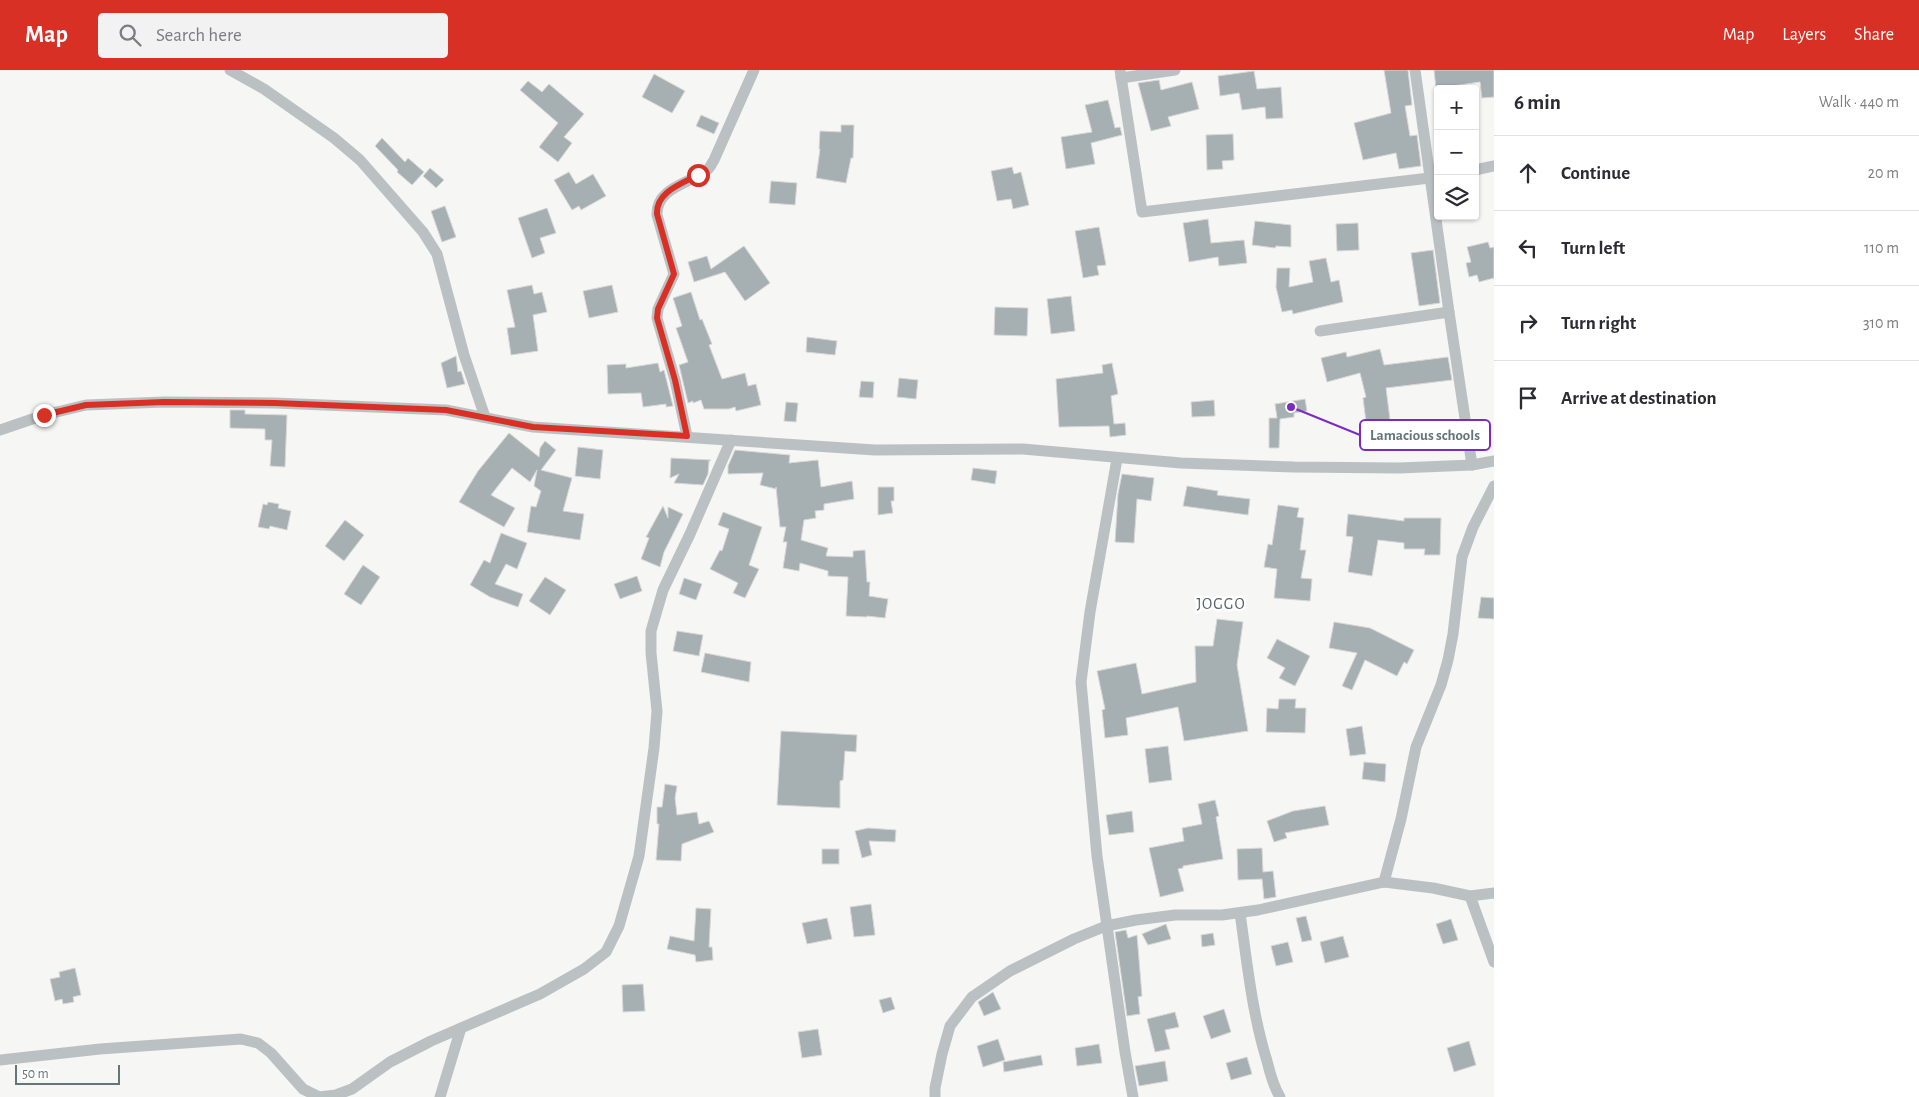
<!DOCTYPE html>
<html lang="en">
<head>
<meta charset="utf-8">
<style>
  :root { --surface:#fff; --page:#f2f2f3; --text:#2b2b33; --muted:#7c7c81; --line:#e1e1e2; --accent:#d93025 }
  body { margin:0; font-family:"Alegreya Sans",sans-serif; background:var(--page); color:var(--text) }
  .controls { position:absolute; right:15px; top:15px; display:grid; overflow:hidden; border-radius:5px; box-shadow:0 1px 4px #0004 }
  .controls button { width:45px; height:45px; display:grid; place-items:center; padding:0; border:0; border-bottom:1px solid var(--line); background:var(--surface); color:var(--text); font:25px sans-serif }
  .scale { position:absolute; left:15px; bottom:12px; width:105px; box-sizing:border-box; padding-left:5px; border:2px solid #64767c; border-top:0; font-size:14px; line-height:18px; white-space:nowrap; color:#64767c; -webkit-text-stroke:4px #fff; paint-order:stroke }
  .stop { position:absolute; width:15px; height:15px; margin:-11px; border:4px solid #d93025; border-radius:50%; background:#fff }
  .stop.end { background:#d93025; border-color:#fff; box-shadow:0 1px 5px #0008 }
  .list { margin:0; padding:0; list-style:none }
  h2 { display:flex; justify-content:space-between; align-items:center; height:65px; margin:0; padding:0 20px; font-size:21px }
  h2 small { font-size:16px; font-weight:400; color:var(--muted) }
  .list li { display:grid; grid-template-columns:32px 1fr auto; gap:15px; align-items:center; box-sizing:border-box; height:75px; padding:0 20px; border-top:1px solid var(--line) }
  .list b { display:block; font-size:19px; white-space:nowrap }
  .list em { font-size:16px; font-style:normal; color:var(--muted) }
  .icon { flex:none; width:28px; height:28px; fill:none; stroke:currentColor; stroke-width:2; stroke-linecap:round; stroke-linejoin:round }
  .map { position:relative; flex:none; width:1494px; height:1027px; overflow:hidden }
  header { display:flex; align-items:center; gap:30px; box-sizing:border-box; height:70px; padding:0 25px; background:var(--accent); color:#fff }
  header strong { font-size:24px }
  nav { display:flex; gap:28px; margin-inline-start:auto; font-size:18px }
  .search { width:350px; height:45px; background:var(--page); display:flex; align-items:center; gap:12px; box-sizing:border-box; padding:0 18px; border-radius:5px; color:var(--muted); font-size:19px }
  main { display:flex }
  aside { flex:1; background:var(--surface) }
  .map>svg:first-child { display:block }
  .building { fill:#a6afb2; stroke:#d8d8d6 }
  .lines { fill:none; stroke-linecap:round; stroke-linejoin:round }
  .street { stroke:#bbc1c3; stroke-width:11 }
  .route { stroke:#d93025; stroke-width:6 }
  .labels { text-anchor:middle; stroke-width:5; stroke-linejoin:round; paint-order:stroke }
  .quarter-label { font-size:16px; letter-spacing:1px; fill:#556368; stroke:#fff }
  .leader { fill:none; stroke:#7b2cbf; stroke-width:2 }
  .callout-dot { fill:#7b2cbf; stroke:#fff; stroke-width:2 }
  .callout { fill:#fff; stroke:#7b2cbf; stroke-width:2 }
  .callout-label { font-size:15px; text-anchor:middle; font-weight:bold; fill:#64767c }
</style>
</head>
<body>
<header>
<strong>Map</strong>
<div class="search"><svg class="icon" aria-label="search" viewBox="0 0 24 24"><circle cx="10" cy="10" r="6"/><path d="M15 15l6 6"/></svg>Search here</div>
<nav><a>Map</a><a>Layers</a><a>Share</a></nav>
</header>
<main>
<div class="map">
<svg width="1494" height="1027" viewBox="0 0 1494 1027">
  <rect width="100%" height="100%" fill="#f6f6f4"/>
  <g class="building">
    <polygon points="1384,0 1408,0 1412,35 1405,36 1410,66 1417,65 1421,96 1399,99 1396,83 1363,90 1354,53 1391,43"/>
    <polygon points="1434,0 1494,0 1494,27 1482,28 1480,12 1452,16 1453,19 1436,19"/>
    <polygon points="1254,1 1257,19 1281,17 1283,48 1266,49 1265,37 1242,40 1239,23 1220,26 1218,6"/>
    <polygon points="654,4 685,21 672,43 642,27"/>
    <polygon points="1159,10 1161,20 1192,12 1199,39 1168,47 1171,56 1151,61 1138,13"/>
    <polygon points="528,11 542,22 549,14 584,44 564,67 572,73 558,92 539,77 558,53 520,20"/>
    <polygon points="1108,30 1115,58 1120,57 1122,65 1091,73 1095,94 1066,99 1061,67 1092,62 1085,35"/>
    <polygon points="701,45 719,53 714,64 696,56"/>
    <polygon points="841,55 854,55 853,88 851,88 846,113 816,108 820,79 819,79 820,61 841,62"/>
    <polygon points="1233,64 1234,90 1222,91 1223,99 1207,100 1206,65"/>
    <polygon points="382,68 405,92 408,88 424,102 412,115 397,102 398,100 375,76"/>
    <polygon points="1012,97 1014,104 1021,102 1029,135 1013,139 1011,129 997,131 991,101"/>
    <polygon points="430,98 444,110 436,118 423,106"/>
    <polygon points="569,102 576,114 593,104 606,126 581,140 579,136 572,140 554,110"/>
    <polygon points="771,111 797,113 795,135 769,133"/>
    <polygon points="445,136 456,167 442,172 431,141"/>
    <polygon points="547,138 556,163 540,168 545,183 532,188 518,148"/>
    <polygon points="1208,149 1211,173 1244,170 1247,193 1219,196 1218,187 1189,192 1183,153"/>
    <polygon points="1255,151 1291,155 1291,177 1276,176 1275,178 1252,175"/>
    <polygon points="1358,153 1359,180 1337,181 1336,154"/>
    <polygon points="1099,157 1106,195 1097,196 1099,205 1083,208 1075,161"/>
    <polygon points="1488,172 1490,178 1494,177 1494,208 1479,212 1477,205 1469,207 1466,193 1471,192 1467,177"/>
    <polygon points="744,176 770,213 745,231 725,202 694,212 688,192 707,186 711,199"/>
    <polygon points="1433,180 1440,233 1419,236 1411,183"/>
    <polygon points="1326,188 1331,212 1339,210 1343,232 1293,244 1292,240 1282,242 1276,217 1277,198 1290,198 1289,217 1313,212 1309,191"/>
    <polygon points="532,215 534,224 542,222 547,242 533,245 538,281 511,285 507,258 515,257 507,220"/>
    <polygon points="612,215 618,242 589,248 583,221"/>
    <polygon points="691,222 700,250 702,249 712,274 709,275 722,309 745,303 748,316 756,314 761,335 736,341 735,337 729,339 704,339 701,330 693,333 693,331 688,333 679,295 688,292 676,258 682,256 673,228"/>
    <polygon points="1071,226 1075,261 1051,264 1047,229"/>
    <polygon points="995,237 1028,238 1027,266 994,265"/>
    <polygon points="807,267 837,271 835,285 806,282"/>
    <polygon points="1380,279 1384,295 1448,287 1452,310 1386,318 1393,373 1369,376 1363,328 1366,327 1360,303 1327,312 1321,288 1346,282 1347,287"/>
    <polygon points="456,286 458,302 461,301 465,314 447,318 441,293"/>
    <polygon points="658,293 660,302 664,300 673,336 666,337 666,334 643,337 641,323 608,324 607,295 626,294 626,298"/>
    <polygon points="1112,293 1118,324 1111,326 1114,354 1125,353 1126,365 1110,367 1109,356 1059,357 1056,309 1103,303 1102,295"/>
    <polygon points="899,308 918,310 916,329 897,327"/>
    <polygon points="861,311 874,312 873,328 859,327"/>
    <polygon points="1305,329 1307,341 1294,343 1294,347 1280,349 1279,378 1269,378 1269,348 1277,348 1275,334"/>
    <polygon points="1214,330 1215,346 1192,347 1191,332"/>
    <polygon points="786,332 798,333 796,352 784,351"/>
    <polygon points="230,340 245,340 245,344 287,345 285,397 270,396 272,370 265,370 265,359 230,358"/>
    <polygon points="509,363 539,387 540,378 545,371 556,380 541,400 572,408 563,441 584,444 580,470 527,462 531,436 536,437 541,421 534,416 537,400 530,412 512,398 491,425 515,438 504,457 459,432 478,401"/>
    <polygon points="578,377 603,380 600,409 575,406"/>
    <polygon points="735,380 790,385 789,393 818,390 821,417 852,411 854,429 824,434 824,440 815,441 816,448 804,450 801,470 828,478 826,486 853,487 853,481 865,480 867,512 870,512 869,526 888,529 885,548 867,546 867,547 846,546 848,507 828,506 828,501 800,493 799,501 783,498 787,472 783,472 786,457 780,457 776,417 776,419 760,415 763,403 728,404 728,396"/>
    <polygon points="671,388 711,390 709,391 708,404 703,415 674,413 679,404 670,408"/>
    <polygon points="973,398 997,401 995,414 971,410"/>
    <polygon points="1122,404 1154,408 1151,431 1137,429 1134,473 1115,472 1118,424"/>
    <polygon points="1187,416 1218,421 1217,425 1250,429 1248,445 1183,436"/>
    <polygon points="878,417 894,417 894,431 891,431 893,443 878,445"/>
    <polygon points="268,432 279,434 278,438 291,441 287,460 270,456 269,459 258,457 263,434 267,435"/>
    <polygon points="1278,435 1299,438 1297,447 1304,448 1300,480 1306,480 1301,508 1312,509 1310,531 1274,528 1277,499 1264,497 1268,474 1272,475"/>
    <polygon points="663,436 668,448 668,437 683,444 664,482 660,497 641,489 649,468 646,467"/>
    <polygon points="723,442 762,457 749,495 759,499 745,528 733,523 738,513 710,499 720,480 722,481 729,459 718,455"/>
    <polygon points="1348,444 1404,451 1404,448 1441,448 1440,485 1424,485 1425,479 1404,479 1404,473 1378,470 1372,506 1348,502 1353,467 1346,466"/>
    <polygon points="345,450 364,465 344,491 325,476"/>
    <polygon points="501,463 527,473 517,499 506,494 495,514 523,524 518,537 490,527 470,515 484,490 490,493"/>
    <polygon points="363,495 380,507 361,535 344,524"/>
    <polygon points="637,506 642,521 620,529 614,514"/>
    <polygon points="545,507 566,520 550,545 529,531"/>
    <polygon points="684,508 702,514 696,530 679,524"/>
    <polygon points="1481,527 1494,528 1494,549 1478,548"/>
    <polygon points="1217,549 1243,552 1237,595 1248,661 1184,671 1178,637 1126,648 1128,665 1105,668 1102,640 1105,639 1097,601 1136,593 1142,624 1196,612 1195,576 1213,576"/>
    <polygon points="1334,552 1370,558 1414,580 1407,594 1404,592 1397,606 1365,590 1352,620 1342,616 1357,583 1329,578"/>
    <polygon points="677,561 703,565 699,586 673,581"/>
    <polygon points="1277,569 1310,586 1295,616 1279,608 1285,598 1267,588"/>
    <polygon points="705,583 751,592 749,612 701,602"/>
    <polygon points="1279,629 1296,629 1295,638 1306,638 1305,663 1266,662 1267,638 1278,639"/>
    <polygon points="1362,656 1366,684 1350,686 1346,659"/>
    <polygon points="781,661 857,665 856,682 845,681 843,710 840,711 840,738 777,735"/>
    <polygon points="1168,676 1172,710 1149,713 1145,679"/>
    <polygon points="1364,692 1386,694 1385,712 1362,709"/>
    <polygon points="665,714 677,716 675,728 677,745 697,742 699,754 709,751 714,762 682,774 681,791 656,790 659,754 657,754 657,737 662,737"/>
    <polygon points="1215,730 1219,746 1216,747 1223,789 1183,796 1183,798 1178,799 1184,821 1160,827 1149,778 1184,771 1182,758 1202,754 1198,734"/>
    <polygon points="1325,736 1329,755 1285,763 1287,768 1274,772 1267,751 1293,741"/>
    <polygon points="1132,741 1134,762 1109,765 1106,745"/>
    <polygon points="868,758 896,760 895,772 869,771 872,785 862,788 855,761"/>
    <polygon points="1262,778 1263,802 1273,801 1276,827 1264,829 1262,809 1238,810 1237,779"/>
    <rect x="822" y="779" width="17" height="15"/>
    <polygon points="871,834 875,865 854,867 850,837"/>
    <polygon points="696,838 711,839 709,877 712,877 713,890 696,892 695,885 667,879 670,866 694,871"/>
    <polygon points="1306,846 1312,870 1302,872 1296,848"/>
    <polygon points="827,848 832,869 807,874 802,853"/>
    <polygon points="1451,849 1458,870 1443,874 1436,854"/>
    <polygon points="1166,854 1171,869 1148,875 1142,864"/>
    <polygon points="1126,860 1128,868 1137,865 1142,926 1138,927 1140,944 1127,946 1115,862"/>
    <polygon points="1213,863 1215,875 1202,877 1201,865"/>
    <polygon points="1343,866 1349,887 1325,893 1320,872"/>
    <polygon points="1288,872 1293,892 1276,896 1271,876"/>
    <polygon points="75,898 81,925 73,927 74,932 63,934 62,929 55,931 50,909 60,907 59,902"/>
    <polygon points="643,914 645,941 623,942 622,915"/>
    <polygon points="993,922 1001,939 984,946 978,932"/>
    <polygon points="891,927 895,939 883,943 879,930"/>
    <polygon points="1224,939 1231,962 1211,969 1203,946"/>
    <polygon points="1175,942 1179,957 1165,960 1170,979 1155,982 1147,949"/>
    <polygon points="818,959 822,985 802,988 798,962"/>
    <polygon points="998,969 1005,990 983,997 977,976"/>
    <polygon points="1469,971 1476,995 1454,1002 1447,978"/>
    <polygon points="1099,974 1102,993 1077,996 1075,978"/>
    <polygon points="1041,985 1043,995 1004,1002 1003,992"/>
    <polygon points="1247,987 1252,1004 1231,1010 1226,993"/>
    <polygon points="1165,991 1168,1011 1139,1016 1135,996"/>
  </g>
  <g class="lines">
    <g class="street">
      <polyline points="230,0 264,19 334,68 360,90 423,162 437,184 464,285 485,347"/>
      <polyline points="1120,0 1142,142 1438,107"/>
      <polyline points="1415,0 1449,242 1472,395"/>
      <polyline points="1121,8 1175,0"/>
      <polyline points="1475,100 1494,96"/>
      <polyline points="1320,261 1449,242"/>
      <polyline points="0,360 44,345 86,335 164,332 275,333 446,340 533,357 875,380 1023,379 1181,393 1294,397 1399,398 1472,395 1494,391"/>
      <path d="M687,366L675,310L657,248L658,239L674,204L657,145C656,117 690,114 707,100C710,98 712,93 714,90L754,0"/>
      <polyline points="1117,389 1090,542 1081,612 1097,786 1125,982 1133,1027"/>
      <polyline points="1384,812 1401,749 1416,677 1441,615 1448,590 1453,564 1462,487 1473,457 1494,416"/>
      <polyline points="1470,826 1494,892"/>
      <path d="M1240,843C1247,892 1252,943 1267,991C1270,1003 1273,1016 1280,1027"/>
      <polyline points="0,990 100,979 241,969 258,973 271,983 303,1019 319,1027 336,1025 352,1019 390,992 431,971 540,924 584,899 606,882 619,856 639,786 654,678 657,641 651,583 651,561 663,520 690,464 731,370"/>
      <polyline points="440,1027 461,958"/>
      <polyline points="935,1027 935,1018 942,984 950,956 972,927 1010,901 1074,869 1106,856 1136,850 1175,845 1222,845 1258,840 1384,812 1433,818 1470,826 1494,823"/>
    </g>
  </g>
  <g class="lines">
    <path class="route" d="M44,345L86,335L164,332L275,333L446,340L533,357L687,366L675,310L657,248L658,239L674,204L657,144C656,122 681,114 698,105"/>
  </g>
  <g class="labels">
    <g class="quarter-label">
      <text x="1221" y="539">JOGGO</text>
    </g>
  </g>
  <path class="leader" d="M1291 337L1360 365"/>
  <circle class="callout-dot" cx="1291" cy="337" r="5"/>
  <rect class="callout" x="1360" y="350" width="130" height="30" rx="5"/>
  <g class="callout-label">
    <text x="1425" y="370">Lamacious schools</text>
  </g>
</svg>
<div class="controls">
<button>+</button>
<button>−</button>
<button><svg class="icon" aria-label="layers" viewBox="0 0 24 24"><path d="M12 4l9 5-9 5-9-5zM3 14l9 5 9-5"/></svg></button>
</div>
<div class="scale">50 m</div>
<div class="stop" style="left:698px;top:105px"></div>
<div class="stop end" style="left:44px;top:345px"></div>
</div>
<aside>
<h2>6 min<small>Walk · 440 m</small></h2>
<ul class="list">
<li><svg class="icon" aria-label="ahead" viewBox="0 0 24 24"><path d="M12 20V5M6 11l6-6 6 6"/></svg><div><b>Continue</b></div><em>20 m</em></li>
<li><svg class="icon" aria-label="left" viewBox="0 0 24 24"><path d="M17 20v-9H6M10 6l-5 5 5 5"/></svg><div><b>Turn left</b></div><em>110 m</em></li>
<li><svg class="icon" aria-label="right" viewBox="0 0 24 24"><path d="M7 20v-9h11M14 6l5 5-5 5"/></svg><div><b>Turn right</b></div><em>310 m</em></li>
<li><svg class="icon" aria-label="arrive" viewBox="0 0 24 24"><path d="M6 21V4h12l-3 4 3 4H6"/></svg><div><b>Arrive at destination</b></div></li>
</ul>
</aside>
</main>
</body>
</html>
